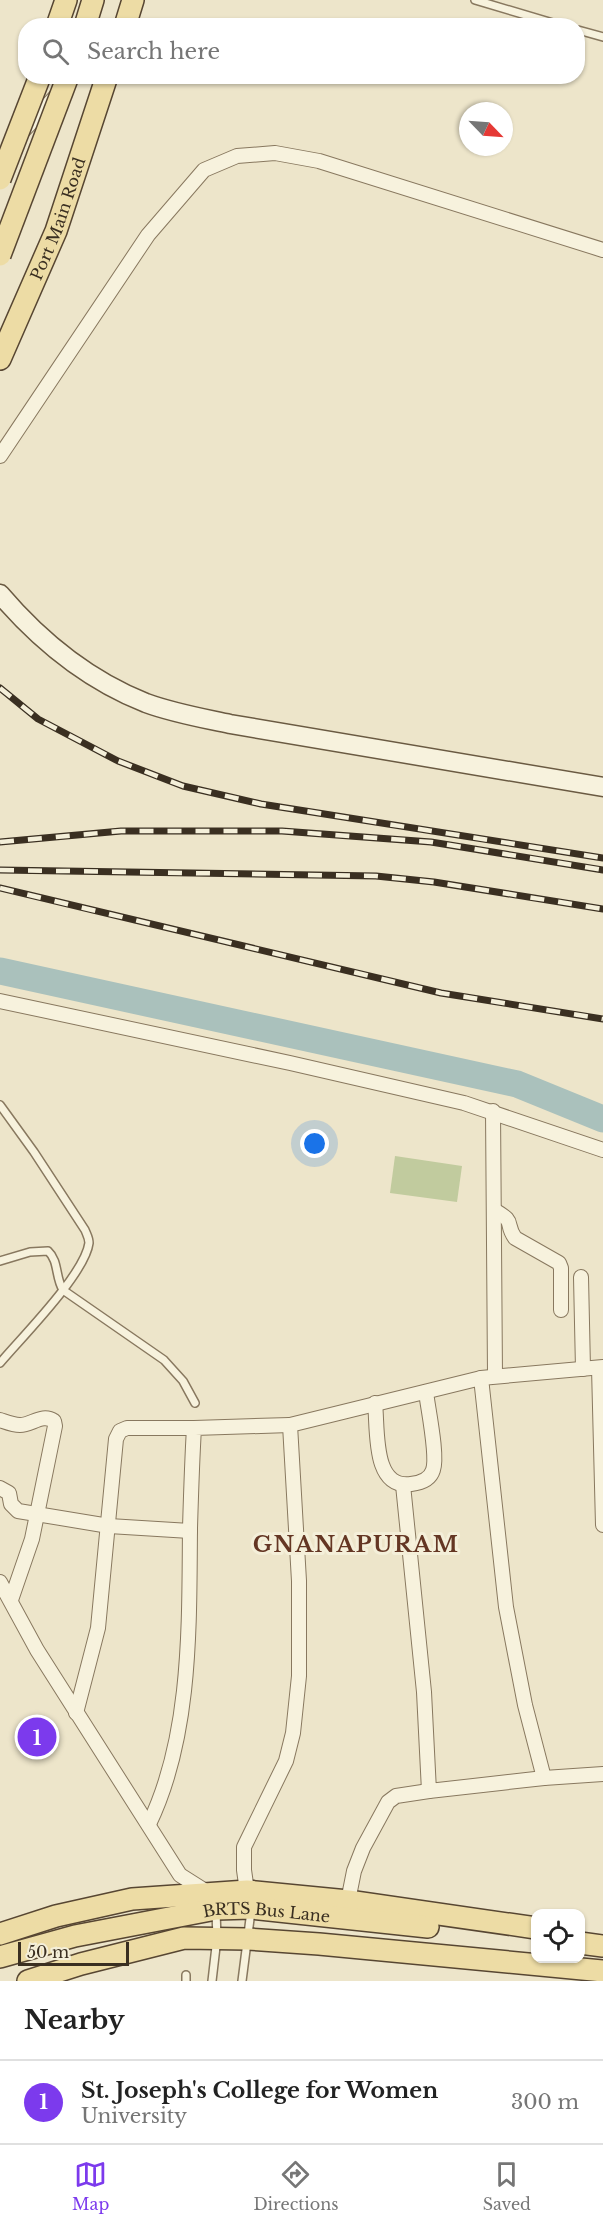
<!DOCTYPE html>
<html lang="en">
<head>
<meta charset="utf-8">
<style>
  :root { --surface:#fff; --page:#f6f6f6; --text:#222; --muted:#767676; --line:#e0e0e0; --accent:#7c3aed }
  body { margin:0; font-family:"Libre Baskerville",serif; background:var(--page); color:var(--text) }
  .controls { position:absolute; right:18px; bottom:18px; display:grid; overflow:hidden; border-radius:12px; box-shadow:0 2px 4px #0004 }
  .controls button { width:54px; height:54px; display:grid; place-items:center; padding:0; border:0; border-bottom:2px solid var(--line); background:var(--surface); color:var(--text); font:30px sans-serif }
  .compass { position:absolute; left:459px; top:102px; width:54px; height:54px; border-radius:50%; background:var(--surface); box-shadow:0 2px 4px #0004; rotate:115deg }
  .scale { position:absolute; left:18px; bottom:15px; width:111px; box-sizing:border-box; padding-left:6px; border:3px solid #3a2f21; border-top:0; font-size:16px; line-height:21px; white-space:nowrap; color:#3a2f21; -webkit-text-stroke:4px #f4efd9; paint-order:stroke }
  .you { position:absolute; left:315px; top:1144px; width:21px; height:21px; margin:-15px; border:4px solid #fff; border-radius:50%; background:#1a73e8; box-shadow:0 0 0 9px #1a73e833 }
  .badge { display:grid; place-items:center; width:39px; height:39px; border-radius:50%; background:var(--accent); color:#fff; font-size:20px; font-weight:700 }
  .pin { position:absolute; translate:-50% -50%; border:3px solid #fff; box-shadow:0 2px 6px #0006 }
  .list { margin:0; padding:0; list-style:none }
  h2 { display:flex; justify-content:space-between; align-items:center; height:78px; margin:0; padding:0 24px; font-size:26px }
  h2 small { font-size:20px; font-weight:400; color:var(--muted) }
  .list li { display:grid; grid-template-columns:39px 1fr auto; gap:18px; align-items:center; box-sizing:border-box; height:84px; padding:0 24px; border-top:2px solid var(--line) }
  .list b { display:block; font-size:22px; white-space:nowrap }
  .list p { margin:0; font-size:20px; white-space:nowrap; color:var(--muted) }
  .list em { font-size:20px; font-style:normal; color:var(--muted) }
  .icon { flex:none; width:33px; height:33px; fill:none; stroke:currentColor; stroke-width:2; stroke-linecap:round; stroke-linejoin:round }
  .map { position:relative; flex:none; width:603px; height:1981px; overflow:hidden }
  .search { position:absolute; background:var(--surface); box-shadow:0 2px 4px #0004; left:18px; right:18px; top:18px; height:66px; display:flex; align-items:center; gap:15px; box-sizing:border-box; padding:0 21px; border-radius:24px; color:var(--muted); font-size:22px }
  .sheet { height:162px; background:var(--surface) }
  nav { display:flex; justify-content:space-around; align-items:center; box-sizing:border-box; height:84px; border-top:2px solid var(--line); background:var(--surface); font-size:16px; color:var(--muted) }
  nav a { display:grid; justify-items:center; gap:3px }
  nav .on { color:var(--accent) }
  .map>svg:first-child { display:block }
  .green { fill:#c1cb9e }
  .lines { fill:none; stroke-linecap:round; stroke-linejoin:round }
  .river { stroke:#aac1bc; stroke-width:27 }
  .lane-casing { stroke:#88785f; stroke-width:10 }
  .street-casing { stroke:#88785f; stroke-width:16 }
  .secondary-casing { stroke:#6a5a42; stroke-width:21 }
  .primary-casing { stroke:#574632; stroke-width:24 }
  .lane { stroke:#f7f2dd; stroke-width:7 }
  .street { stroke:#f7f2dd; stroke-width:14 }
  .secondary { stroke:#f7f2dd; stroke-width:18 }
  .primary { stroke:#eddca5; stroke-width:21 }
  .rail-casing { stroke:#3a2f21; stroke-width:7 }
  .rail { stroke:#f4efd9; stroke-width:4.5; stroke-dasharray:14; stroke-linecap:butt }
  .primary-bridge-casing { stroke:#574632; stroke-width:24; stroke-linecap:butt }
  .primary-bridge { stroke:#eddca5; stroke-width:21 }
  .labels { text-anchor:middle; stroke-width:6; stroke-linejoin:round; paint-order:stroke }
  .street-label { font-size:16px; fill:#3a2f21; stroke:#f4efd9 }
  .district-label { font-size:22px; font-weight:bold; letter-spacing:1.5px; fill:#643623; stroke:#f4efd9 }
</style>
</head>
<body>
<div class="map">
<svg width="603" height="1981" viewBox="0 0 603 1981">
  <rect width="100%" height="100%" fill="#ede5ca"/>
  <polygon class="green" points="395,1156 462,1166 457,1202 390,1193"/>
  <g class="lines">
    <polyline class="river" points="0,971 517,1084 603,1119"/>
    <g class="lane-casing">
      <g id="lane">
        <polyline points="475,0 563,26"/>
        <polyline points="578,30 603,37"/>
        <path d="M0,1105L34,1152L85,1230C87,1235 89,1238 89,1243C85,1274 21,1338 0,1363"/>
        <path d="M0,1261L30,1252L48,1251C59,1261 55,1277 63,1290L164,1360L183,1381L195,1403"/>
        <polyline points="186,1981 186,1975"/>
        <polyline points="212,1981 217,1938 216,1912"/>
        <polyline points="242,1981 251,1911"/>
      </g>
    </g>
    <g class="street-casing">
      <g id="street">
        <polyline points="24,130 58,94"/>
        <polyline points="0,456 148,235 204,170 237,156 275,153 319,161 603,250"/>
        <polyline points="0,1001 290,1063 464,1103 603,1150"/>
        <polyline points="493,1111 495,1375"/>
        <path d="M494,1210C517,1223 504,1222 515,1238L559,1263L561,1268V1310"/>
        <polyline points="581,1277 583,1369"/>
        <polyline points="599,1368 603,1525"/>
        <polyline points="481,1378 506,1607 525,1705 544,1778"/>
        <path d="M375,1403C378,1430 372,1489 411,1484C420,1483 430,1480 433,1470C438,1456 428,1409 426,1392"/>
        <path d="M0,1420C6,1422 13,1425 20,1425C32,1425 42,1413 54,1421L55,1426L32,1539L11,1600"/>
        <polyline points="403,1485 424,1692 429,1791 544,1778 603,1774"/>
        <polyline points="0,1488 9,1493 11,1504 18,1511 109,1526 190,1531"/>
        <polyline points="0,1582 37,1650 180,1875 210,1894"/>
        <polyline points="76,1713 98,1628 116,1439 120,1431 127,1428 194,1428"/>
        <path d="M149,1824C192,1735 189,1624 190,1528C191,1494 192,1461 194,1428L290,1425"/>
        <polyline points="247,1891 244,1870 244,1847 286,1761 293,1733 299,1676 299,1581 290,1425 481,1378 603,1367"/>
        <polyline points="348,1901 354,1871 363,1848 388,1802 396,1796 429,1791"/>
      </g>
    </g>
    <g class="secondary-casing">
      <path id="secondary" d="M0,594C40,641 88,680 146,703C173,713 202,718 230,724L603,787"/>
    </g>
    <g class="primary-casing">
      <g id="primary">
        <polyline points="57,26 66,0"/>
        <polyline points="85,26 93,0"/>
        <polyline points="125,26 133,0"/>
        <path id="s1" d="M0,359L56,231L107,76"/>
        <polyline points="0,1934 56,1916 132,1899 247,1891 348,1901 536,1928"/>
        <polyline points="580,1943 603,1946"/>
        <path id="s2" d="M0,1957L75,1936L216,1909L251,1908L428,1927"/>
        <polyline points="28,1981 81,1964 184,1938 248,1939 319,1944 603,1971"/>
      </g>
    </g>
    <use href="#lane" class="lane"/>
    <use href="#street" class="street"/>
    <use href="#secondary" class="secondary"/>
    <use href="#primary" class="primary"/>
    <g class="rail-casing">
      <g id="rail">
        <polyline points="0,688 38,719 118,761 183,786 261,804 603,858"/>
        <polyline points="0,842 121,831 282,831 431,842 603,870"/>
        <polyline points="0,870 376,876 434,882 603,909"/>
        <polyline points="0,888 441,993 603,1019"/>
      </g>
    </g>
    <use href="#rail" class="rail"/>
    <g class="primary-bridge-casing">
      <g id="primary-bridge">
        <polyline points="0,179 40,76"/>
        <polyline points="0,255 68,76"/>
      </g>
    </g>
    <use href="#primary-bridge" class="primary-bridge"/>
  </g>
  <g class="labels">
    <g class="street-label">
      <text dy="6" stroke="none"><textPath href="#s1" startOffset="152">Port Main Road</textPath></text>
      <text dy="6" stroke="none"><textPath href="#s2" startOffset="272">BRTS Bus Lane</textPath></text>
    </g>
    <g class="district-label">
      <text x="356" y="1552">GNANAPURAM</text>
    </g>
  </g>
</svg>
<div class="controls">
<button><svg class="icon" aria-label="locate" viewBox="0 0 24 24"><circle cx="12" cy="12" r="6"/><path d="M12 2v4M12 18v4M2 12h4M18 12h4"/></svg></button>
</div>
<svg class="compass" viewBox="-18 -18 36 36"><path d="M0-13l5 13h-10z" fill="#e53935"/><path d="M0 13l5-13h-10z" fill="#767676"/></svg>
<div class="scale">50 m</div>
<div class="you"></div>
<div class="pin badge" style="left:37px;top:1737px">1</div>
<div class="search"><svg class="icon" aria-label="search" viewBox="0 0 24 24"><circle cx="10" cy="10" r="6"/><path d="M15 15l6 6"/></svg>Search here</div>
</div>
<section class="sheet">
<h2>Nearby<small></small></h2>
<ul class="list">
<li><span class="badge">1</span><div><b>St. Joseph's College for Women</b><p>University</p></div><em>300 m</em></li>
</ul>
</section>
<nav>
<a class="on"><svg class="icon" aria-label="map" viewBox="0 0 24 24"><path d="M3 6l6-2 6 2 6-2v14l-6 2-6-2-6 2zM9 4v14M15 6v14"/></svg>Map</a>
<a><svg class="icon" aria-label="directions" viewBox="0 0 24 24"><path d="M12 3l9 9-9 9-9-9zM9 14v-3h6M13 9l2 2-2 2"/></svg>Directions</a>
<a><svg class="icon" aria-label="saved" viewBox="0 0 24 24"><path d="M7 4h10v16l-5-4-5 4z"/></svg>Saved</a>
</nav>
</body>
</html>
